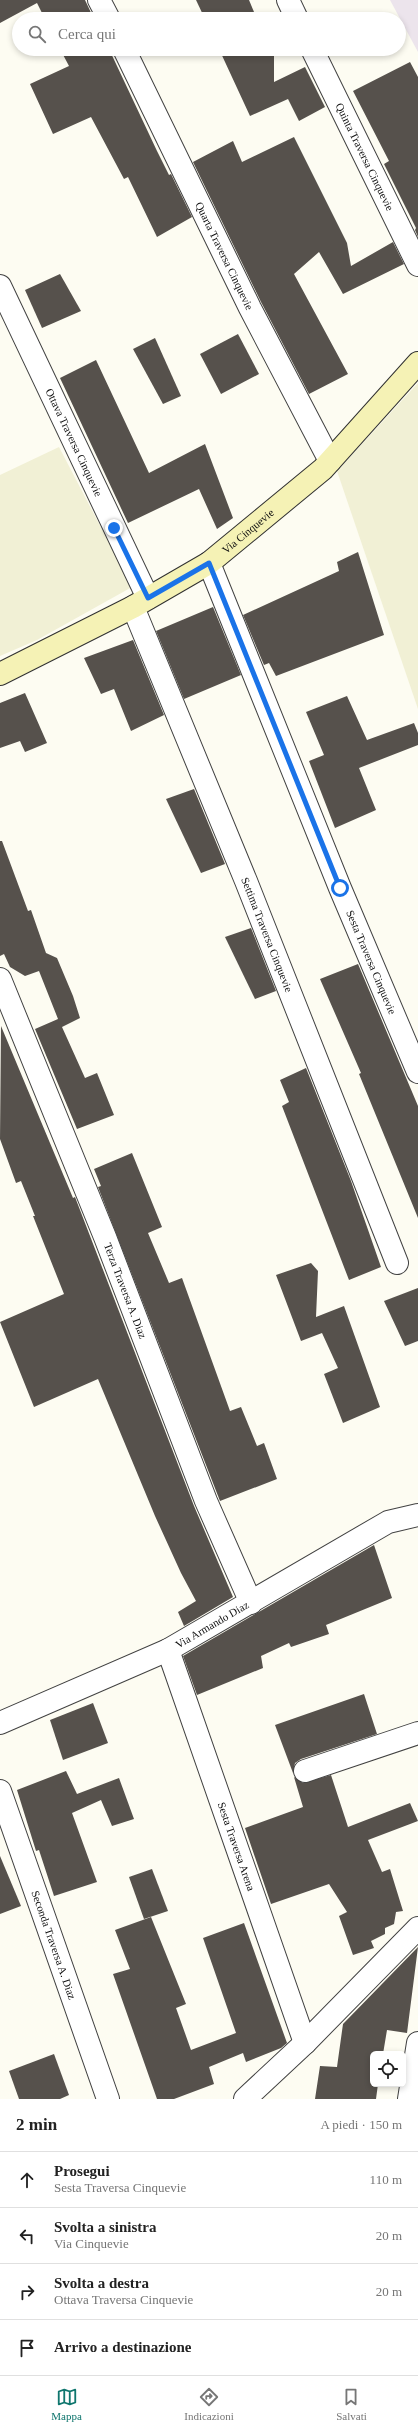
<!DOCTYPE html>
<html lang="it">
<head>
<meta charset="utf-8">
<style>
  :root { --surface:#fff; --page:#f2f2f2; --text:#222; --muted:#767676; --line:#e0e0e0; --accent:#0f766e }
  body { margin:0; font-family:"Times New Roman",serif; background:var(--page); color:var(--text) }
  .controls { position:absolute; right:12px; bottom:12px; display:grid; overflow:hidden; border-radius:6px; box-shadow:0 2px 6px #0003 }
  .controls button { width:36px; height:36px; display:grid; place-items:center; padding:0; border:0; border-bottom:1px solid var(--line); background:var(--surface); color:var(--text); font:20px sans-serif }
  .stop { position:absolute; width:12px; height:12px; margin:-9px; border:3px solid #1a73e8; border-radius:50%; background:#fff }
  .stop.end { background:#1a73e8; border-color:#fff; box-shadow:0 1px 4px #0008 }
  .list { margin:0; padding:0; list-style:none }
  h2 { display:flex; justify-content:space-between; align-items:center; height:52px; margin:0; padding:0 16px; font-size:17px }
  h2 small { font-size:13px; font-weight:400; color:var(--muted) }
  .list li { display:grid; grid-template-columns:26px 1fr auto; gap:12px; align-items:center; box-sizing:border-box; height:56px; padding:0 16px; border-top:1px solid var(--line) }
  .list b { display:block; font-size:15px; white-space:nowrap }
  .list p { margin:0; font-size:13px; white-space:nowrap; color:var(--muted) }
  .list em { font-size:13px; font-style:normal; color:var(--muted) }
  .icon { flex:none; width:22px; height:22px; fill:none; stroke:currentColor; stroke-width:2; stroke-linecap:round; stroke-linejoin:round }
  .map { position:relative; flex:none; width:418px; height:2099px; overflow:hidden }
  .search { position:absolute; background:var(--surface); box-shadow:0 2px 6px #0003; left:12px; right:12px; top:12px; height:44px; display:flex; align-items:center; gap:10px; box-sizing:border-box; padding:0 14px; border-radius:22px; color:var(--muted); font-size:15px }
  .sheet { height:276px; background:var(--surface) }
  nav { display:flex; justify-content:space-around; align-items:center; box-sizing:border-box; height:56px; border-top:1px solid var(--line); background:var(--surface); font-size:11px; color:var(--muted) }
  nav a { display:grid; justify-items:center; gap:2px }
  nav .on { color:var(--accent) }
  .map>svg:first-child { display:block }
  .industrial { fill:#ece4ec }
  .farmland { fill:#f1f0d5 }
  .building { fill:#56514c }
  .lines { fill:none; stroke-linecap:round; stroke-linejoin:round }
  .street-casing { stroke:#424242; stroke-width:24 }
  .secondary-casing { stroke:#313131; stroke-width:24 }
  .street { stroke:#fff; stroke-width:22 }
  .secondary { stroke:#f5f2b5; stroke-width:22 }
  .route { stroke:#1a73e8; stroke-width:5 }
  .labels { text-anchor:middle; stroke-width:4; stroke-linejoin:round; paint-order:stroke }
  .street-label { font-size:11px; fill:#0f0f0f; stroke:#fff }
</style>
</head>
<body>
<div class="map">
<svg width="418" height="2099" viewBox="0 0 418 2099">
  <rect width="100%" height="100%" fill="#fdfcf2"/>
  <polygon class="industrial" points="390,0 418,0 418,52"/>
  <g class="farmland">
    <polygon points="418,383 418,709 337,471"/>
    <polygon points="59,447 132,587 37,640 0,656 0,475"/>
  </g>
  <g class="building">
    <polygon points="0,0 85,0 94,19 45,19 37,3 0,23"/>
    <polygon points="196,0 249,0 257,19 205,19"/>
    <polygon points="60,49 109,49 157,151 169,175 171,174 192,217 157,237 128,177 124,179 91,117 53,134 30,84 69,66"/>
    <polygon points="219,49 274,49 274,82 305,67 325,107 299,121 288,99 250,116"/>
    <polygon points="410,62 418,77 418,237 415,230 416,228 384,164 389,161 353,91"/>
    <polygon points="294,137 347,243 351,266 393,242 404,264 343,294 319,252 294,274 348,374 309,394 261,302 193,162 233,141 242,162"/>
    <polygon points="60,274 81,311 42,328 25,290"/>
    <polygon points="238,334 259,374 221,394 200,354"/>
    <polygon points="155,338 181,396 163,404 133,349"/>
    <polygon points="96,360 149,473 205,444 233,518 217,529 199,489 128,523 60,378"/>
    <polygon points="358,552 384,635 276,676 269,663 264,665 243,615 339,571 337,562"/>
    <polygon points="213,607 241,675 184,699 156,631"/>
    <polygon points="133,640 164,715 131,731 114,689 101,694 84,658"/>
    <polygon points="25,693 47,743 25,752 20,741 0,748 0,703"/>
    <polygon points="347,696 367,740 414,723 418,733 418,745 359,768 376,810 335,828 309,761 324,755 306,712"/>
    <polygon points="194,789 225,864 201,873 166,799"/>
    <polygon points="0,841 2,841 28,911 31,910 46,953 57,958 73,996 80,1018 62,1027 85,1078 97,1073 114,1115 77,1129 35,1029 58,1019 60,1024 39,971 25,976 10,967 4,954 0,956"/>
    <polygon points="251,928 276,991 255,999 225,937"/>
    <polygon points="358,964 418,1106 418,1218 359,1074 361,1073 320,979"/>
    <polygon points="1,1026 73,1198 75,1197 194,1506 233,1597 184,1626 178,1612 196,1601 181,1573 155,1516 98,1379 34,1407 0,1322 64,1294 33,1216 35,1216 21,1181 16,1183 0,1139"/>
    <polygon points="306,1068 351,1181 381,1267 349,1280 282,1106 289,1102 280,1080"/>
    <polygon points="132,1153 162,1227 148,1233 169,1283 182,1278 230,1411 241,1407 257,1446 264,1443 277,1479 220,1501 98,1187 101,1186 94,1169"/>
    <polygon points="311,1263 318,1271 316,1317 344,1306 380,1407 343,1423 324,1374 338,1368 322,1333 301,1341 276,1275"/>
    <polygon points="418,1288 418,1341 405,1346 384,1301"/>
    <polygon points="374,1545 392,1598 326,1625 329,1634 291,1647 289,1643 261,1656 263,1668 197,1695 183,1656"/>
    <polygon points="364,1694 377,1734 301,1759 295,1763 293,1773 275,1725"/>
    <polygon points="93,1703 108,1743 63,1760 50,1720"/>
    <polygon points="66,1771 77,1794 119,1778 134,1819 112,1826 101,1800 72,1813 97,1882 54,1896 39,1850 36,1851 17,1790"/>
    <polygon points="331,1775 348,1827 410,1803 418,1821 368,1840 382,1872 390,1869 403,1911 396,1912 394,1924 385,1928 385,1934 371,1941 374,1948 353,1955 339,1916 347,1912 329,1884 271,1904 245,1828 303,1807 294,1777 303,1783"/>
    <polygon points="0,1856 21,1906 0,1914"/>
    <polygon points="152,1869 168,1911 144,1919 129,1877"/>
    <polygon points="151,1917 186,2004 176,2008 191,2050 236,2033 203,1938 244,1923 287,2043 281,2048 246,2062 243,2053 209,2067 214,2084 174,2099 157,2099 113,1974 130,1969 115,1930"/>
    <polygon points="418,1947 407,2033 387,2030 383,2054 373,2054 373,2084 378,2084 376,2099 315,2099 320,2066 337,2067 343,2024"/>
    <polygon points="54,2054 69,2095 60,2099 19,2099 9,2071"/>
  </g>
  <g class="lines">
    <g class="street-casing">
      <g id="street">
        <polyline points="99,0 109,19"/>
        <polyline points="288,0 297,19"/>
        <path id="s1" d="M124,49L250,308L330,461"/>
        <path id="s2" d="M312,49L418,265"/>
        <path id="s3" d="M0,286L148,598"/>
        <path id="s4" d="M209,563L340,888L418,1072"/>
        <path id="s5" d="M133,607L246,881L397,1263"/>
        <path id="s6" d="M0,979L105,1237L206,1501L251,1603"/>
        <path id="s7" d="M168,1650L305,2043"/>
        <path id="s8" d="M0,1723L168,1650L388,1522L418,1515"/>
        <polyline points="305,1771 418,1733"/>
        <path id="s9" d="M0,1791L108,2099"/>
        <polyline points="245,2099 305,2043 418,1928"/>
        <polyline points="409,2099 418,2043"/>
      </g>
    </g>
    <g class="secondary-casing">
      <g id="secondary">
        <path id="s10" d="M0,674L133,607L209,563L323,469L418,363"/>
      </g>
    </g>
    <use href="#street" class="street"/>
    <use href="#secondary" class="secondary"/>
  </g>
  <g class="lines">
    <polyline class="route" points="114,528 148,598 209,563 340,888"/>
  </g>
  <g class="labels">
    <g class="street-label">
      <text dy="4" stroke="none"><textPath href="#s2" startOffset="120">Quinta Traversa Cinquevie</textPath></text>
      <text dy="4" stroke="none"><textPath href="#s1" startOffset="230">Quarta Traversa Cinquevie</textPath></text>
      <text dy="4" stroke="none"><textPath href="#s3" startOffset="173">Ottava Traversa Cinquevie</textPath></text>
      <text dy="4" stroke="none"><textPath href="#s10" startOffset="287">Via Cinquevie</textPath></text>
      <text dy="4" stroke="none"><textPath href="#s5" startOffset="354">Settima Traversa Cinquevie</textPath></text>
      <text dy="4" stroke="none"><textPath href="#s4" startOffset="431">Sesta Traversa Cinquevie</textPath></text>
      <text dy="4" stroke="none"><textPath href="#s6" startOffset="336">Terza Traversa A. Diaz</textPath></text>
      <text dy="4" stroke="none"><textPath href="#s8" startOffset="234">Via Armando Diaz</textPath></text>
      <text dy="4" stroke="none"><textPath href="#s7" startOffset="208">Sesta Traversa Arena</textPath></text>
      <text dy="4" stroke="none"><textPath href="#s9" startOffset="163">Seconda Traversa A. Diaz</textPath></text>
    </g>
  </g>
</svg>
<div class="controls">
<button><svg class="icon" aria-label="locate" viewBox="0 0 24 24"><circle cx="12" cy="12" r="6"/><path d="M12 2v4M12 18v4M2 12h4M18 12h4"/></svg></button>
</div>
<div class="stop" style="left:340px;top:888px"></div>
<div class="stop end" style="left:114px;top:528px"></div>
<div class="search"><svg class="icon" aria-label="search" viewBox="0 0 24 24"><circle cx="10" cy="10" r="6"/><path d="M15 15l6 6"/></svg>Cerca qui</div>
</div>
<section class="sheet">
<h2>2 min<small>A piedi · 150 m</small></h2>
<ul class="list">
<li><svg class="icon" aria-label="ahead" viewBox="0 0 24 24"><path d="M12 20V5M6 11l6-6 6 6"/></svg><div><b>Prosegui</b><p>Sesta Traversa Cinquevie</p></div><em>110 m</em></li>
<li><svg class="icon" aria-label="left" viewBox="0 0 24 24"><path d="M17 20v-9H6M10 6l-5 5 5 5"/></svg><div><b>Svolta a sinistra</b><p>Via Cinquevie</p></div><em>20 m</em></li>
<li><svg class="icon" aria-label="right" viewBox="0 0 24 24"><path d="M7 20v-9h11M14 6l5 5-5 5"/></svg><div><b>Svolta a destra</b><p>Ottava Traversa Cinquevie</p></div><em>20 m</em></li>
<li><svg class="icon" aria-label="arrive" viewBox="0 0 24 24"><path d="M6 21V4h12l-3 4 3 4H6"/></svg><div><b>Arrivo a destinazione</b></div></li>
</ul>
</section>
<nav>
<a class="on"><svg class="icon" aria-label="map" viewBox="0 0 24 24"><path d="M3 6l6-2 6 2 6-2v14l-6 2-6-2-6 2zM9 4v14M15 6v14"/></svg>Mappa</a>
<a><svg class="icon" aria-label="directions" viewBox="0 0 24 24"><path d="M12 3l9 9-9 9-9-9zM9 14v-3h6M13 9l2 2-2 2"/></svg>Indicazioni</a>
<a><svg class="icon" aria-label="saved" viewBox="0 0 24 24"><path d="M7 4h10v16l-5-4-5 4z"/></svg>Salvati</a>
</nav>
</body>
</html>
